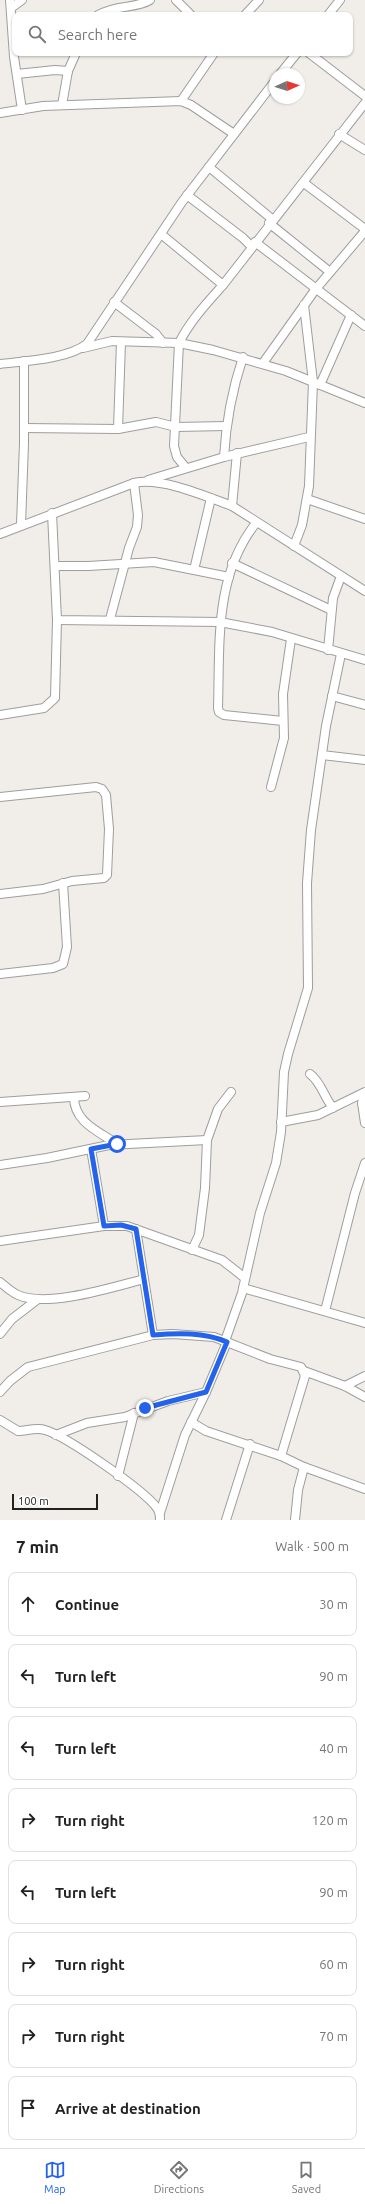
<!DOCTYPE html>
<html lang="en">
<head>
<meta charset="utf-8">
<style>
  :root { --surface:#fff; --page:#f2f2f2; --text:#222; --muted:#767676; --line:#e0e0e0; --accent:#2563eb }
  body { margin:0; font-family:Ubuntu,sans-serif; background:var(--page); color:var(--text) }
  .compass { position:absolute; left:269px; top:68px; width:36px; height:36px; border-radius:50%; background:var(--surface); box-shadow:0 1px 3px #0004; rotate:87deg }
  .scale { position:absolute; left:12px; bottom:10px; width:86px; box-sizing:border-box; padding-left:4px; border:2px solid #212121; border-top:0; font-size:11px; line-height:14px; white-space:nowrap; color:#212121; -webkit-text-stroke:3px #fff; paint-order:stroke }
  .stop { position:absolute; width:12px; height:12px; margin:-9px; border:3px solid #2563eb; border-radius:50%; background:#fff }
  .stop.end { background:#2563eb; border-color:#fff; box-shadow:0 1px 4px #0008 }
  .list { margin:0; padding:0; list-style:none }
  h2 { display:flex; justify-content:space-between; align-items:center; height:52px; margin:0; padding:0 16px; font-size:17px }
  h2 small { font-size:13px; font-weight:400; color:var(--muted) }
  .list li { display:grid; grid-template-columns:26px 1fr auto; gap:12px; align-items:center; box-sizing:border-box; height:64px; margin:0 8px 8px; padding:0 8px; border:1px solid var(--line); border-radius:8px }
  .list b { display:block; font-size:15px; white-space:nowrap }
  .list em { font-size:13px; font-style:normal; color:var(--muted) }
  .icon { flex:none; width:22px; height:22px; fill:none; stroke:currentColor; stroke-width:2; stroke-linecap:round; stroke-linejoin:round }
  .map { position:relative; flex:none; width:365px; height:1520px; overflow:hidden }
  .search { position:absolute; background:var(--surface); box-shadow:0 1px 3px #0004; left:12px; right:12px; top:12px; height:44px; display:flex; align-items:center; gap:10px; box-sizing:border-box; padding:0 14px; border-radius:8px; color:var(--muted); font-size:15px }
  .sheet { height:628px; background:var(--surface) }
  nav { display:flex; justify-content:space-around; align-items:center; box-sizing:border-box; height:56px; border-top:1px solid var(--line); background:var(--surface); font-size:11px; color:var(--muted) }
  nav a { display:grid; justify-items:center; gap:2px }
  nav .on { color:var(--accent) }
  .map>svg:first-child { display:block }
  .lines { fill:none; stroke-linecap:round; stroke-linejoin:round }
  .minor-casing { stroke:#9e9e9e; stroke-width:10 }
  .minor { stroke:#fff; stroke-width:8 }
  .route { stroke:#2563eb; stroke-width:5 }
</style>
</head>
<body>
<div class="map">
<svg width="365" height="1520" viewBox="0 0 365 1520">
  <rect width="100%" height="100%" fill="#f1ede9"/>
  <g class="lines">
    <g class="minor-casing">
      <g id="minor">
        <polyline points="10,0 14,57 22,110"/>
        <polyline points="176,0 191,15"/>
        <polyline points="11,8 22,0"/>
        <path d="M98,15C117,4 136,9 150,0"/>
        <polyline points="245,15 259,0"/>
        <polyline points="328,15 340,0"/>
        <polyline points="309,53 365,96"/>
        <polyline points="17,74 55,70 68,71"/>
        <polyline points="280,74 297,53"/>
        <polyline points="181,101 214,53"/>
        <polyline points="62,105 68,71 76,53"/>
        <polyline points="0,113 43,106 181,101 191,105 234,134"/>
        <polyline points="339,134 365,150"/>
        <polyline points="209,167 272,219"/>
        <polyline points="304,183 365,229"/>
        <polyline points="187,195 243,238 252,247"/>
        <polyline points="269,223 330,272"/>
        <polyline points="161,234 223,285"/>
        <polyline points="255,242 365,326"/>
        <polyline points="114,302 156,334 163,343"/>
        <polyline points="83,348 112,341 179,343 213,350 286,371 365,403"/>
        <polyline points="263,363 315,290 365,231"/>
        <path d="M0,364C25,361 68,359 87,344L182,202L275,81"/>
        <polyline points="320,385 351,315"/>
        <polyline points="24,428 118,429 156,422 176,427 226,426"/>
        <polyline points="118,429 121,342"/>
        <path d="M224,457C226,422 232,390 243,357"/>
        <path d="M186,468L177,457L174,446L179,343C190,321 206,304 223,285L365,103"/>
        <polyline points="148,480 224,457 309,437"/>
        <polyline points="307,499 365,519"/>
        <polyline points="232,506 237,453"/>
        <polyline points="52,513 57,620 220,622 272,632 365,660"/>
        <path d="M256,523C214,576 220,643 218,708L219,712L224,715L283,721"/>
        <polyline points="21,525 24,443 24,361"/>
        <path d="M0,534L134,483C162,477 205,496 232,506L365,591"/>
        <polyline points="294,546 302,525 309,486 313,382 304,305"/>
        <polyline points="232,563 331,610"/>
        <polyline points="55,566 88,566 154,562 229,577"/>
        <polyline points="194,570 211,498"/>
        <polyline points="110,619 129,548 137,527 138,515 134,483"/>
        <polyline points="328,650 333,598 341,576"/>
        <polyline points="332,696 365,705"/>
        <polyline points="0,715 44,708 55,698 57,620"/>
        <polyline points="322,755 365,760"/>
        <polyline points="271,787 284,738 283,694 291,639"/>
        <polyline points="0,797 96,787 102,789 106,795 109,829 107,875 104,878 72,881 43,889 0,894"/>
        <polyline points="0,974 53,968 63,964 67,947 63,883"/>
        <path d="M310,1074C321,1082 324,1097 333,1108"/>
        <polyline points="364,1093 362,1103 365,1123"/>
        <path d="M74,1097C74,1122 98,1131 117,1144"/>
        <polyline points="0,1102 85,1096"/>
        <polyline points="281,1122 318,1115 365,1092"/>
        <polyline points="91,1149 104,1226"/>
        <polyline points="0,1165 47,1158 109,1145 207,1140"/>
        <polyline points="136,1229 153,1335"/>
        <polyline points="0,1241 104,1226 127,1226 222,1260 245,1278"/>
        <polyline points="192,1250 199,1235 205,1188 207,1140 218,1109 231,1092"/>
        <path d="M0,1282C6,1287 11,1292 18,1295C47,1308 113,1287 144,1279"/>
        <polyline points="243,1288 365,1323"/>
        <polyline points="325,1311 355,1193 365,1163"/>
        <polyline points="0,1334 12,1319 38,1299"/>
        <polyline points="225,1341 242,1293 260,1213 276,1163 281,1132 284,1072 288,1054 308,988 307,883 311,830 326,726 341,654"/>
        <polyline points="304,1371 345,1386 365,1397"/>
        <polyline points="345,1386 365,1376"/>
        <polyline points="0,1392 10,1381 28,1367 153,1335 173,1334 214,1337 270,1359 301,1367 305,1376 281,1456"/>
        <path d="M0,1420L18,1431C26,1431 37,1427 45,1430C66,1436 144,1490 157,1508C160,1512 160,1515 160,1520"/>
        <polyline points="191,1422 206,1431 281,1456 304,1467 365,1489"/>
        <polyline points="56,1435 87,1423 125,1417 168,1401 206,1392"/>
        <polyline points="118,1476 134,1413"/>
        <polyline points="160,1513 185,1435 206,1392 227,1342"/>
        <polyline points="226,1520 250,1444"/>
        <polyline points="295,1520 298,1490 304,1467"/>
      </g>
    </g>
    <use href="#minor" class="minor"/>
  </g>
  <g class="lines">
    <path class="route" d="M117,1144L91,1149L104,1226L121,1225L136,1229L153,1335C178,1333 204,1332 227,1342L206,1392L145,1408"/>
  </g>
</svg>
<svg class="compass" viewBox="-18 -18 36 36"><path d="M0-13l5 13h-10z" fill="#e53935"/><path d="M0 13l5-13h-10z" fill="#767676"/></svg>
<div class="scale">100 m</div>
<div class="stop" style="left:117px;top:1144px"></div>
<div class="stop end" style="left:145px;top:1408px"></div>
<div class="search"><svg class="icon" aria-label="search" viewBox="0 0 24 24"><circle cx="10" cy="10" r="6"/><path d="M15 15l6 6"/></svg>Search here</div>
</div>
<section class="sheet">
<h2>7 min<small>Walk · 500 m</small></h2>
<ul class="list">
<li><svg class="icon" aria-label="ahead" viewBox="0 0 24 24"><path d="M12 20V5M6 11l6-6 6 6"/></svg><div><b>Continue</b></div><em>30 m</em></li>
<li><svg class="icon" aria-label="left" viewBox="0 0 24 24"><path d="M17 20v-9H6M10 6l-5 5 5 5"/></svg><div><b>Turn left</b></div><em>90 m</em></li>
<li><svg class="icon" aria-label="left" viewBox="0 0 24 24"><path d="M17 20v-9H6M10 6l-5 5 5 5"/></svg><div><b>Turn left</b></div><em>40 m</em></li>
<li><svg class="icon" aria-label="right" viewBox="0 0 24 24"><path d="M7 20v-9h11M14 6l5 5-5 5"/></svg><div><b>Turn right</b></div><em>120 m</em></li>
<li><svg class="icon" aria-label="left" viewBox="0 0 24 24"><path d="M17 20v-9H6M10 6l-5 5 5 5"/></svg><div><b>Turn left</b></div><em>90 m</em></li>
<li><svg class="icon" aria-label="right" viewBox="0 0 24 24"><path d="M7 20v-9h11M14 6l5 5-5 5"/></svg><div><b>Turn right</b></div><em>60 m</em></li>
<li><svg class="icon" aria-label="right" viewBox="0 0 24 24"><path d="M7 20v-9h11M14 6l5 5-5 5"/></svg><div><b>Turn right</b></div><em>70 m</em></li>
<li><svg class="icon" aria-label="arrive" viewBox="0 0 24 24"><path d="M6 21V4h12l-3 4 3 4H6"/></svg><div><b>Arrive at destination</b></div></li>
</ul>
</section>
<nav>
<a class="on"><svg class="icon" aria-label="map" viewBox="0 0 24 24"><path d="M3 6l6-2 6 2 6-2v14l-6 2-6-2-6 2zM9 4v14M15 6v14"/></svg>Map</a>
<a><svg class="icon" aria-label="directions" viewBox="0 0 24 24"><path d="M12 3l9 9-9 9-9-9zM9 14v-3h6M13 9l2 2-2 2"/></svg>Directions</a>
<a><svg class="icon" aria-label="saved" viewBox="0 0 24 24"><path d="M7 4h10v16l-5-4-5 4z"/></svg>Saved</a>
</nav>
</body>
</html>
